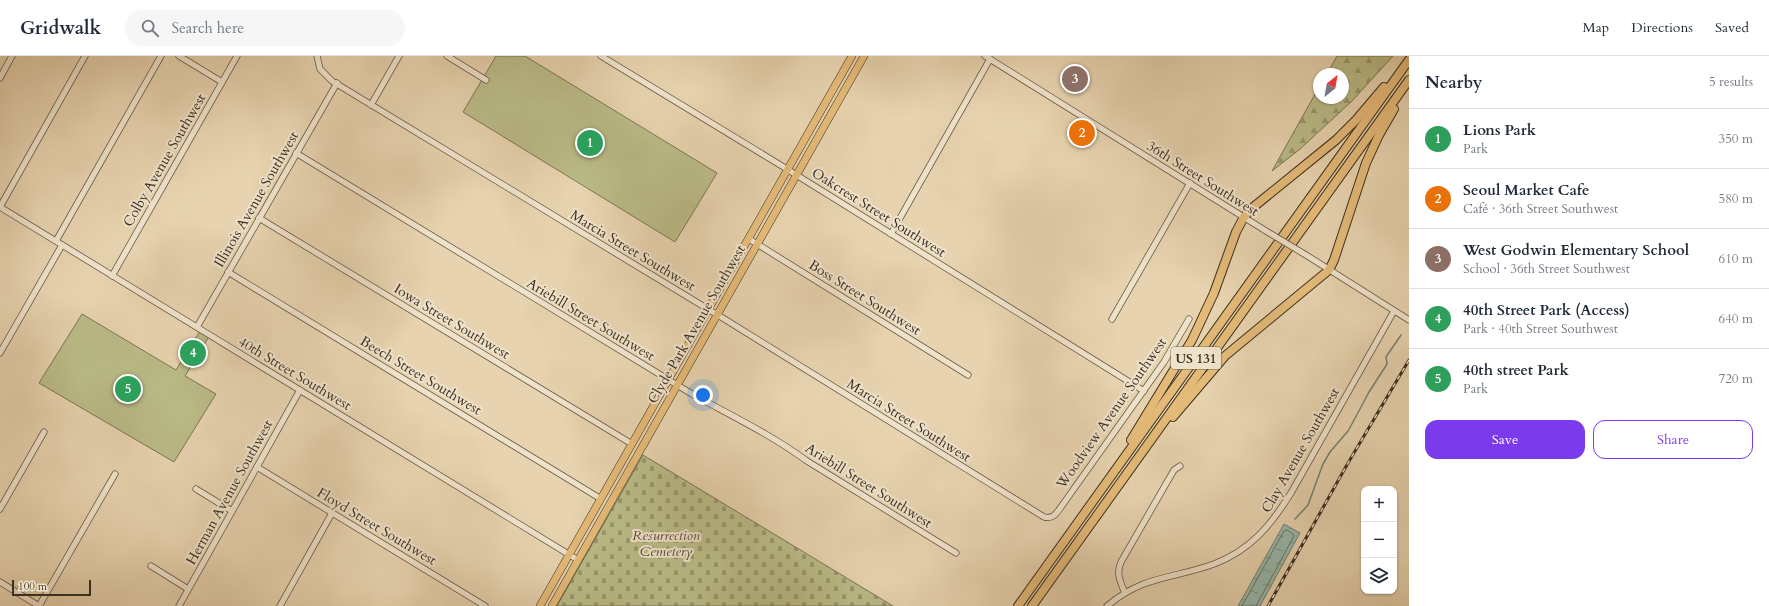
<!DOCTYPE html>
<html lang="en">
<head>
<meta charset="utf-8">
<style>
  :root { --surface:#fff; --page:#f6f6f7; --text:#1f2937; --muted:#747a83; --line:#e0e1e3; --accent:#7c3aed }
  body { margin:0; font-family:Cardo,serif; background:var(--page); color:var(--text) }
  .controls { position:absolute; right:12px; bottom:12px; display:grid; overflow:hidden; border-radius:8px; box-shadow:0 1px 3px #0004 }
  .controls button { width:36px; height:36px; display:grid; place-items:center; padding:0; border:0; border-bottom:1px solid var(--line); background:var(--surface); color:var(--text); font:20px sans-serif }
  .compass { position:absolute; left:1313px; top:12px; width:36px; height:36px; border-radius:50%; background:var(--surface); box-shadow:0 1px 3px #0004; rotate:31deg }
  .scale { position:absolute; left:12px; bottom:10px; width:79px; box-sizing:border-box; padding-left:4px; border:2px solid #3c301f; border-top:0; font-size:11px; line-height:14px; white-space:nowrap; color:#3c301f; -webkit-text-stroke:3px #efe2cb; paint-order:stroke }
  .you { position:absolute; left:703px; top:339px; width:14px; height:14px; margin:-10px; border:3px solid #fff; border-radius:50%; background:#1a73e8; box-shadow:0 0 0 6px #1a73e833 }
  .badge { display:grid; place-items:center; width:26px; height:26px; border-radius:50%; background:var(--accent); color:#fff; font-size:13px; font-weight:700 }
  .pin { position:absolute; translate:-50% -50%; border:2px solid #fff; box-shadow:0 1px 4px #0006 }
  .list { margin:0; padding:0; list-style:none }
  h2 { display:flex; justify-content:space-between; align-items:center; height:52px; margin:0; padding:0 16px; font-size:17px }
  h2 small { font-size:13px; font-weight:400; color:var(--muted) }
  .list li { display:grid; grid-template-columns:26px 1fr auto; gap:12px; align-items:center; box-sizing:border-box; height:60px; padding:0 16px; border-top:1px solid var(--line) }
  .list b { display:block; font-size:15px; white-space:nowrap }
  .list p { margin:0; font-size:13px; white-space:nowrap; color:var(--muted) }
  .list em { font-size:13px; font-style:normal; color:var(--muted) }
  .actions { display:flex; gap:8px; padding:12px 16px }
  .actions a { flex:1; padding:9px 0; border:1px solid var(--accent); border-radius:12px; text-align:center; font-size:14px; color:var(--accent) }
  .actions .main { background:var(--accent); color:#fff }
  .icon { flex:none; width:22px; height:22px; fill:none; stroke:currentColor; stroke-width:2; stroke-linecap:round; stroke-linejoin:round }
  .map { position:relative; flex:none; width:1409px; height:550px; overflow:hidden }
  header { display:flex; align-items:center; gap:24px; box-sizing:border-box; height:56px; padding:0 20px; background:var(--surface); border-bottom:1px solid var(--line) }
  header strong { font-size:19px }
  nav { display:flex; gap:22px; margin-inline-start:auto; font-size:14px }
  .search { width:280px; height:36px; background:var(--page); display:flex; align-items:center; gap:10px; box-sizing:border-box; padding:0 14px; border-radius:22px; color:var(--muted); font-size:15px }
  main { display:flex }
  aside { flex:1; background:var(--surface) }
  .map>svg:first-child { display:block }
  .forest { fill:url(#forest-firs); stroke:#7b7653 }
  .cemetery { fill:url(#cemetery-stones); stroke:#7b7653 }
  .green { fill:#babb87; stroke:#7b7653 }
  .water { fill:url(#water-ripples); stroke:#738274 }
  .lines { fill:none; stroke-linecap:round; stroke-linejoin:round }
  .shore { stroke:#6a7466; stroke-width:1 }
  .stream { stroke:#738274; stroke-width:1.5 }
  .minor-casing { stroke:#675943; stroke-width:7 }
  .major-casing { stroke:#3c301f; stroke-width:8 }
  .highway-casing { stroke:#3c301f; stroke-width:10 }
  .minor { stroke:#efe2cb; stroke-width:5.5 }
  .major { stroke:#e4ba78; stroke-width:7 }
  .highway { stroke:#e4ba78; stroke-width:8 }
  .rail-casing { stroke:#3c301f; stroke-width:3 }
  .rail { stroke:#efe2cb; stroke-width:1.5; stroke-dasharray:4.5; stroke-linecap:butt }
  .minor-bridge-casing { stroke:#675943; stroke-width:7; stroke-linecap:butt }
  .minor-bridge { stroke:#efe2cb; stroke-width:5.5 }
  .labels { text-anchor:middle; stroke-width:4; stroke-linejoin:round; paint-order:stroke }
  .shield { fill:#efe2cb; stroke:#726553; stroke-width:1 }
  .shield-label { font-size:13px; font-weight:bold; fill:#3c301f }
  .street-label { font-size:14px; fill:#3c301f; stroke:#efe2cb }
  .park-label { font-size:14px; font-style:italic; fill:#554c34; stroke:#efe2cb }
</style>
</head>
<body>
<header>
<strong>Gridwalk</strong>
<div class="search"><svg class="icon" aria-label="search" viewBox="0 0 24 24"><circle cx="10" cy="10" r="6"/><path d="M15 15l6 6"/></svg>Search here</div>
<nav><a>Map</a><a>Directions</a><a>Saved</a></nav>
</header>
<main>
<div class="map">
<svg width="1409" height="550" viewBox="0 0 1409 550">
  <defs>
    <pattern id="forest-firs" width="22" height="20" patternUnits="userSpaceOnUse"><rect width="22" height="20" fill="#babb87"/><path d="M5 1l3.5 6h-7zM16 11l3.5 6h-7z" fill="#98986e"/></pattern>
    <pattern id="cemetery-stones" width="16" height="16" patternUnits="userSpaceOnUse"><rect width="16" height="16" fill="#babb87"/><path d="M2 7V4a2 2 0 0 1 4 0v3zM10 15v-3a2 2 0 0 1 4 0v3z" fill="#98986e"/></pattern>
    <pattern id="water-ripples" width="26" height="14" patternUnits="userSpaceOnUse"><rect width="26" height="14" fill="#97b8ac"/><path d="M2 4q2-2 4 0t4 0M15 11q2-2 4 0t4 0" fill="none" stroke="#7c968b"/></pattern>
  </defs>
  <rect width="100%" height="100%" fill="#e7d3af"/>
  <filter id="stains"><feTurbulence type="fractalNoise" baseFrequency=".005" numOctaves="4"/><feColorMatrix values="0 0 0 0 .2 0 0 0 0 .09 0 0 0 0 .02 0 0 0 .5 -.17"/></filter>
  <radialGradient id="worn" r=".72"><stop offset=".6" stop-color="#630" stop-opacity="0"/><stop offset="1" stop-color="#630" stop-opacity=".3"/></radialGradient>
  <polygon class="forest" points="1337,0 1393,0 1352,45 1300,93 1272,115 1319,31 1319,42 1343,42 1343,18 1327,18"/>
  <polygon class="cemetery" points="643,399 673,417 893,550 557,550"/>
  <g class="green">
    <polygon points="496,0 525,0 717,117 675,186 463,56"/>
    <polygon points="82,258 176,314 200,275 210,279 185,320 216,338 174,406 39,327"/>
  </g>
  <polygon class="water" points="1284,468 1300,477 1260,550 1238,550"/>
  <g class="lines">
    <polyline class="shore" points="1242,550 1284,475 1287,474 1293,478 1294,480 1256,550"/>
    <polyline class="stream" points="1295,463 1308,449 1323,408 1330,396 1348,375 1353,366 1369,336 1387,308 1386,301 1401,279"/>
    <g class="minor-casing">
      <g id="minor">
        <polyline points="179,0 222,26"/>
        <path d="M317,0L320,13L332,25L726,264L1044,461C1053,463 1056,458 1061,451L1164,306L1189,263"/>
        <polyline points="447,0 486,24"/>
        <polyline points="601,0 782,110 1144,335"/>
        <polyline points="985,0 1266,175"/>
        <polyline points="0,22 12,0"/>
        <polyline points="371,49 399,0"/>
        <path d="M296,97L692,338C732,360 770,378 807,405L956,497"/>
        <polyline points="0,151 578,504"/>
        <polyline points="0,151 85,0"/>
        <polyline points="259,162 632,388"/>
        <polyline points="891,178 990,3"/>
        <polyline points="749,183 968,319"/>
        <polyline points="56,185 161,0"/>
        <polyline points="1306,199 1409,264"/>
        <polyline points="228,216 601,443"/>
        <polyline points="112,220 237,0"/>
        <polyline points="1112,263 1190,127"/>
        <polyline points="197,271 337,27"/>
        <polyline points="0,297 62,189"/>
        <polyline points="257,411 485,550"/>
        <polyline points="196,433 232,455"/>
        <polyline points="0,453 44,376"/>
        <polyline points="151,510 188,533"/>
        <polyline points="0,526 39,550"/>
        <path d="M1125,537C1120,525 1116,518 1121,506L1174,414L1180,410"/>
        <polyline points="39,550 115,418"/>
        <polyline points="179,550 300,334"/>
        <polyline points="280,550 332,457"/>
        <path d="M1107,550C1144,519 1173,523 1214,508C1251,494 1271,469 1291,437L1394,255"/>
      </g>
    </g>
    <g class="major-casing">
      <g id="major">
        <polyline points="540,550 852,0"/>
        <polyline points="552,550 864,0"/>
      </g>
    </g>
    <g class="highway-casing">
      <g id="highway">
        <polyline points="1173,361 1225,300 1329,214 1334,204 1366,107 1379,79 1394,53"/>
        <polyline points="1131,384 1192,284 1214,237 1236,176 1244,161 1251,153 1336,84 1356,64 1384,31"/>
        <polyline points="1018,550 1409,4"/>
        <polyline points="1032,550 1409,24"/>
      </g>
    </g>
    <use href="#minor" class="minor"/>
    <use href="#major" class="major"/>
    <use href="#highway" class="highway"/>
    <g class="rail-casing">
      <polyline id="rail" points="1268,550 1348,407 1409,304"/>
    </g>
    <use href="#rail" class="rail"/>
    <g class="minor-bridge-casing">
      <polyline id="minor-bridge" points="1266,175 1306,199"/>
    </g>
    <use href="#minor-bridge" class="minor-bridge"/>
  </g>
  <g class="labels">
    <rect class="shield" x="1171" y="291" width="50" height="22" rx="3"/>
    <g class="shield-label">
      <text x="1196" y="307">US 131</text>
    </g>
    <g class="street-label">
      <text transform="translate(164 104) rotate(-60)" y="5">Colby Avenue Southwest</text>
      <text transform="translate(1203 122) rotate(32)" y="5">36th Street Southwest</text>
      <text transform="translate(256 143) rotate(-60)" y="5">Illinois Avenue Southwest</text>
      <text transform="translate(879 156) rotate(32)" y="5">Oakcrest Street Southwest</text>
      <text transform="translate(633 194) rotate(31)" y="5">Marcia Street Southwest</text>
      <text transform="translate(865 241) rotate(32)" y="5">Boss Street Southwest</text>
      <text transform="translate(591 263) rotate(31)" y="5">Ariebill Street Southwest</text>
      <text transform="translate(452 265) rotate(31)" y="5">Iowa Street Southwest</text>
      <text transform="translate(696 268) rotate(-60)" y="5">Clyde Park Avenue Southwest</text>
      <text transform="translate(295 317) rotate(31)" y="5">40th Street Southwest</text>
      <text transform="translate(421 319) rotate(31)" y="5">Beech Street Southwest</text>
      <text transform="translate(1111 357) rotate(-55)" y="5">Woodview Avenue Southwest</text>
      <text transform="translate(909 364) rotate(32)" y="5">Marcia Street Southwest</text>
      <text transform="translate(1300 394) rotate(-60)" y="5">Clay Avenue Southwest</text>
      <text transform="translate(869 429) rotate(32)" y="5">Ariebill Street Southwest</text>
      <text transform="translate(229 436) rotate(-61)" y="5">Herman Avenue Southwest</text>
      <text transform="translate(377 470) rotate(31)" y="5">Floyd Street Southwest</text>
    </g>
    <g class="park-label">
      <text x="666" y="484">Resurrection<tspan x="666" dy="16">Cemetery</tspan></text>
    </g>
  </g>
  <rect width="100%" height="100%" filter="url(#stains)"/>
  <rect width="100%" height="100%" fill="url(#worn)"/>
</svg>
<div class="controls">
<button>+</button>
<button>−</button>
<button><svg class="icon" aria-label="layers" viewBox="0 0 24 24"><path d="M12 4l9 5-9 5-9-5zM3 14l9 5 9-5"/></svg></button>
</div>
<svg class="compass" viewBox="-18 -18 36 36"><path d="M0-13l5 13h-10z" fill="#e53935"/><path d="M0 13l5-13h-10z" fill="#747a83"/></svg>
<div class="scale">100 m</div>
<div class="you"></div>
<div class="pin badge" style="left:590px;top:87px;background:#2e9e5b">1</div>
<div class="pin badge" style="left:1082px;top:77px;background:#e8710a">2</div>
<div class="pin badge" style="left:1075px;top:23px;background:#8d6e63">3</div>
<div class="pin badge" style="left:193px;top:297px;background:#2e9e5b">4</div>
<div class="pin badge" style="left:128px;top:333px;background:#2e9e5b">5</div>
</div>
<aside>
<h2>Nearby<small>5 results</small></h2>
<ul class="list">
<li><span class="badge" style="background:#2e9e5b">1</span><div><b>Lions Park</b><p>Park</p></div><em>350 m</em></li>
<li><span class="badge" style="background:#e8710a">2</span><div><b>Seoul Market Cafe</b><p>Café · 36th Street Southwest</p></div><em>580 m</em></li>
<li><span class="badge" style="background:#8d6e63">3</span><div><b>West Godwin Elementary School</b><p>School · 36th Street Southwest</p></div><em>610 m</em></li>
<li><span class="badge" style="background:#2e9e5b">4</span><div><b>40th Street Park (Access)</b><p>Park · 40th Street Southwest</p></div><em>640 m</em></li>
<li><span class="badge" style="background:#2e9e5b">5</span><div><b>40th street Park</b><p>Park</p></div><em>720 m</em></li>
</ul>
<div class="actions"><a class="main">Save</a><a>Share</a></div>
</aside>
</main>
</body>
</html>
